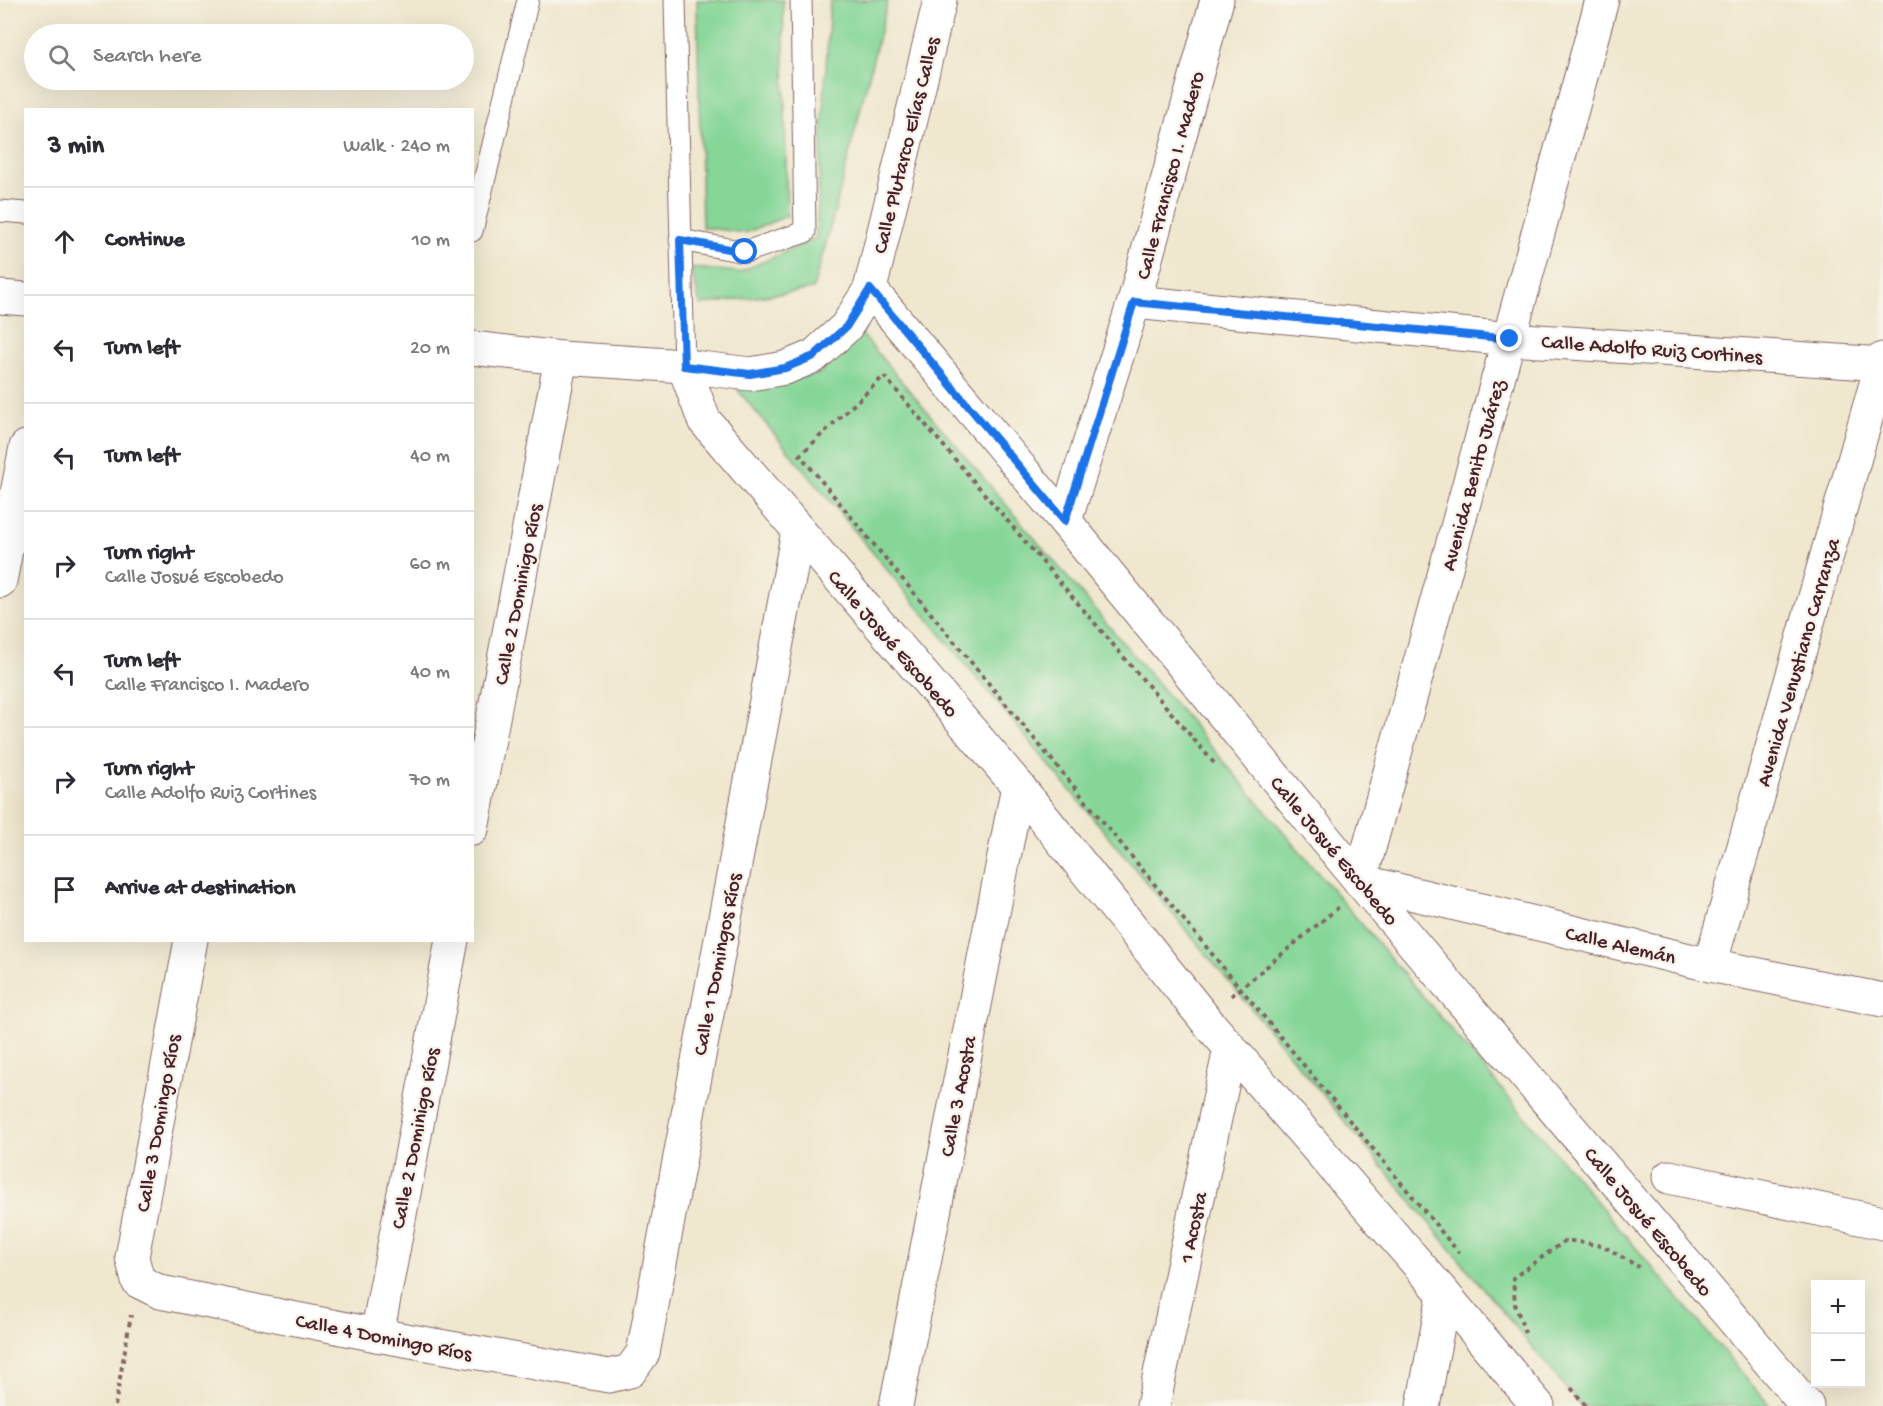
<!DOCTYPE html>
<html lang="en">
<head>
<meta charset="utf-8">
<style>
  :root { --surface:#fff; --page:#f2f2f3; --text:#2b2b33; --muted:#7c7c81; --line:#e1e1e2 }
  body { margin:0; font-family:"Gochi Hand",sans-serif; background:var(--page); color:var(--text) }
  .controls { position:absolute; right:18px; bottom:18px; display:grid; overflow:hidden; border-radius:0px; box-shadow:0 6px 24px #0002 }
  .controls button { width:54px; height:54px; display:grid; place-items:center; padding:0; border:0; border-bottom:2px solid var(--line); background:var(--surface); color:var(--text); font:30px sans-serif }
  .stop { position:absolute; width:18px; height:18px; margin:-14px; border:4px solid #1a73e8; border-radius:50%; background:#fff }
  .stop.end { background:#1a73e8; border-color:#fff; box-shadow:0 2px 6px #0008 }
  .list { margin:0; padding:0; list-style:none }
  h2 { display:flex; justify-content:space-between; align-items:center; height:78px; margin:0; padding:0 24px; font-size:26px }
  h2 small { font-size:20px; font-weight:400; color:var(--muted) }
  .list li { display:grid; grid-template-columns:39px 1fr auto; gap:18px; align-items:center; box-sizing:border-box; height:108px; padding:0 24px; border-top:2px solid var(--line) }
  .list b { display:block; font-size:22px; white-space:nowrap }
  .list p { margin:0; font-size:20px; white-space:nowrap; color:var(--muted) }
  .list em { font-size:20px; font-style:normal; color:var(--muted) }
  .icon { flex:none; width:33px; height:33px; fill:none; stroke:currentColor; stroke-width:2; stroke-linecap:round; stroke-linejoin:round }
  .map { position:relative; flex:none; width:1883px; height:1406px; overflow:hidden }
  .search { position:absolute; background:var(--surface); box-shadow:0 6px 24px #0002; left:24px; top:24px; width:450px; height:66px; display:flex; align-items:center; gap:15px; box-sizing:border-box; padding:0 21px; border-radius:33px; color:var(--muted); font-size:22px }
  .panel { position:absolute; background:var(--surface); box-shadow:0 6px 24px #0002; left:24px; top:108px; width:450px; height:834px; border-radius:0px }
  .map>svg:first-child { display:block }
  .green { fill:#85d697; stroke:#687a61; stroke-width:1.5 }
  .lines { fill:none; stroke-linecap:round; stroke-linejoin:round }
  .lane-casing { stroke:#846564; stroke-width:23 }
  .street-casing { stroke:#846564; stroke-width:35 }
  .path { stroke:#846564; stroke-width:4; stroke-dasharray:4.5 4.5; stroke-linecap:butt }
  .lane { stroke:#fff; stroke-width:21 }
  .street { stroke:#fff; stroke-width:33 }
  .route { stroke:#1a73e8; stroke-width:8 }
  .labels { text-anchor:middle; stroke-width:4.5; stroke-linejoin:round; paint-order:stroke }
  .street-label { font-size:21px; fill:#4a1f2b; stroke:#f7f3e8 }
</style>
</head>
<body>
<div class="map">
<svg width="1883" height="1406" viewBox="0 0 1883 1406">
  <rect width="100%" height="100%" fill="#f7f3e8"/>
  <filter id="ink" filterUnits="userSpaceOnUse"><feTurbulence type="fractalNoise" baseFrequency=".0167" numOctaves="2"/><feDisplacementMap in="SourceGraphic" scale="12" xChannelSelector="R" yChannelSelector="G"/><feConvolveMatrix kernelMatrix="1 2 1 2 8 2 1 2 1" color-interpolation-filters="sRGB"/></filter>
  <filter id="wash" filterUnits="userSpaceOnUse"><feTurbulence type="fractalNoise" baseFrequency=".008" numOctaves="4" result="noise"/><feDisplacementMap in="SourceGraphic" scale="24" xChannelSelector="R" yChannelSelector="G"/><feGaussianBlur stdDeviation="1.35" result="paint"/><feColorMatrix in="noise" values="0 0 0 0 0 0 0 0 0 0 0 0 0 0 0 0 0 1.4 0 .05"/><feComposite in="paint" operator="in"/></filter>
  <g filter="url(#wash)">
    <rect width="100%" height="100%" fill="#efe7ce"/>
    <g class="green">
      <polygon points="697,0 783,0 787,216 745,233 702,227"/>
      <polygon points="830,0 888,0 835,210 813,289 700,305 691,268 740,272 816,238"/>
      <polygon points="858,330 1770,1406 1581,1406 737,389 819,374"/>
    </g>
  </g>
  <g filter="url(#ink)">
    <g class="lines">
      <g class="lane-casing">
        <g id="lane">
          <polyline points="675,0 684,366"/>
          <polyline points="0,211 26,213"/>
          <polyline points="472,231 528,0"/>
          <polyline points="680,240 745,252 805,232 801,0"/>
        </g>
      </g>
      <g class="street-casing">
        <g id="street">
          <polyline points="1602,0 1360,881 1710,965 1883,1000"/>
          <polyline points="870,289 1065,521 1360,881 1807,1406"/>
          <polyline points="0,297 26,299"/>
          <polyline points="1134,302 1510,339 1883,364"/>
          <polyline points="472,348 561,358 684,366 750,374 785,368 814,356 846,327 870,289 940,0"/>
          <polyline points="684,366 704,420 1018,786 1205,1019 1444,1294 1538,1406"/>
          <polyline points="1065,521 1134,302 1217,0"/>
          <polyline points="0,581 26,447"/>
          <polyline points="472,829 561,358"/>
          <polyline points="191,940 132,1257 138,1281 160,1292 377,1335 609,1376 630,1371 643,1353 798,531"/>
          <polyline points="1710,965 1883,359"/>
          <polyline points="1669,1177 1883,1223"/>
          <polyline points="377,1335 452,940"/>
          <polyline points="896,1406 1018,786"/>
          <polyline points="1153,1406 1230,1049"/>
          <polyline points="1423,1406 1444,1294"/>
        </g>
      </g>
      <g class="path">
        <polyline points="1214,763 884,376 800,455 1459,1253"/>
        <polyline points="1231,996 1339,907"/>
        <polyline points="1525,1333 1515,1304 1513,1278 1566,1240 1603,1246 1639,1267"/>
        <polyline points="1571,1388 1586,1406"/>
        <polyline points="115,1406 131,1315"/>
      </g>
      <use href="#lane" class="lane"/>
      <use href="#street" class="street"/>
    </g>
  </g>
  <g class="lines" filter="url(#ink)">
    <polyline class="route" points="745,252 680,240 684,366 750,374 785,368 814,356 846,327 870,289 1065,521 1134,302 1510,339"/>
  </g>
  <g class="labels">
    <g class="street-label">
      <text transform="translate(905 145) rotate(-76)" y="7">Calle Plutarco Elías Calles</text>
      <text transform="translate(1169 175) rotate(-75)" y="7">Calle Francisco I. Madero</text>
      <text transform="translate(1652 348) rotate(4)" y="7">Calle Adolfo Ruiz Cortines</text>
      <text transform="translate(1472 475) rotate(-75)" y="7">Avenida Benito Juárez</text>
      <text transform="translate(517 594) rotate(-79)" y="7">Calle 2 Dominigo Ríos</text>
      <text transform="translate(894 643) rotate(49)" y="7">Calle Josué Escobedo</text>
      <text transform="translate(1797 662) rotate(-74)" y="7">Avenida Venustiano Carranza</text>
      <text transform="translate(1335 850) rotate(50)" y="7">Calle Josué Escobedo</text>
      <text transform="translate(1621 944) rotate(13)" y="7">Calle Alemán</text>
      <text transform="translate(716 964) rotate(-79)" y="7">Calle 1 Domingos Ríos</text>
      <text transform="translate(957 1096) rotate(-79)" y="7">Calle 3 Acosta</text>
      <text transform="translate(157 1123) rotate(-80)" y="7">Calle 3 Domingo Ríos</text>
      <text transform="translate(414 1138) rotate(-79)" y="7">Calle 2 Dominigo Ríos</text>
      <text transform="translate(1649 1221) rotate(50)" y="7">Calle Josué Escobedo</text>
      <text transform="translate(1192 1227) rotate(-78)" y="7">1 Acosta</text>
      <text transform="translate(384 1336) rotate(11)" y="7">Calle 4 Domingo Ríos</text>
    </g>
  </g>
</svg>
<div class="controls">
<button>+</button>
<button>−</button>
</div>
<div class="stop" style="left:745px;top:252px"></div>
<div class="stop end" style="left:1510px;top:339px"></div>
<div class="search"><svg class="icon" aria-label="search" viewBox="0 0 24 24"><circle cx="10" cy="10" r="6"/><path d="M15 15l6 6"/></svg>Search here</div>
<section class="panel">
<h2>3 min<small>Walk · 240 m</small></h2>
<ul class="list">
<li><svg class="icon" aria-label="ahead" viewBox="0 0 24 24"><path d="M12 20V5M6 11l6-6 6 6"/></svg><div><b>Continue</b></div><em>10 m</em></li>
<li><svg class="icon" aria-label="left" viewBox="0 0 24 24"><path d="M17 20v-9H6M10 6l-5 5 5 5"/></svg><div><b>Turn left</b></div><em>20 m</em></li>
<li><svg class="icon" aria-label="left" viewBox="0 0 24 24"><path d="M17 20v-9H6M10 6l-5 5 5 5"/></svg><div><b>Turn left</b></div><em>40 m</em></li>
<li><svg class="icon" aria-label="right" viewBox="0 0 24 24"><path d="M7 20v-9h11M14 6l5 5-5 5"/></svg><div><b>Turn right</b><p>Calle Josué Escobedo</p></div><em>60 m</em></li>
<li><svg class="icon" aria-label="left" viewBox="0 0 24 24"><path d="M17 20v-9H6M10 6l-5 5 5 5"/></svg><div><b>Turn left</b><p>Calle Francisco I. Madero</p></div><em>40 m</em></li>
<li><svg class="icon" aria-label="right" viewBox="0 0 24 24"><path d="M7 20v-9h11M14 6l5 5-5 5"/></svg><div><b>Turn right</b><p>Calle Adolfo Ruiz Cortines</p></div><em>70 m</em></li>
<li><svg class="icon" aria-label="arrive" viewBox="0 0 24 24"><path d="M6 21V4h12l-3 4 3 4H6"/></svg><div><b>Arrive at destination</b></div></li>
</ul>
</section>
</div>
</body>
</html>
